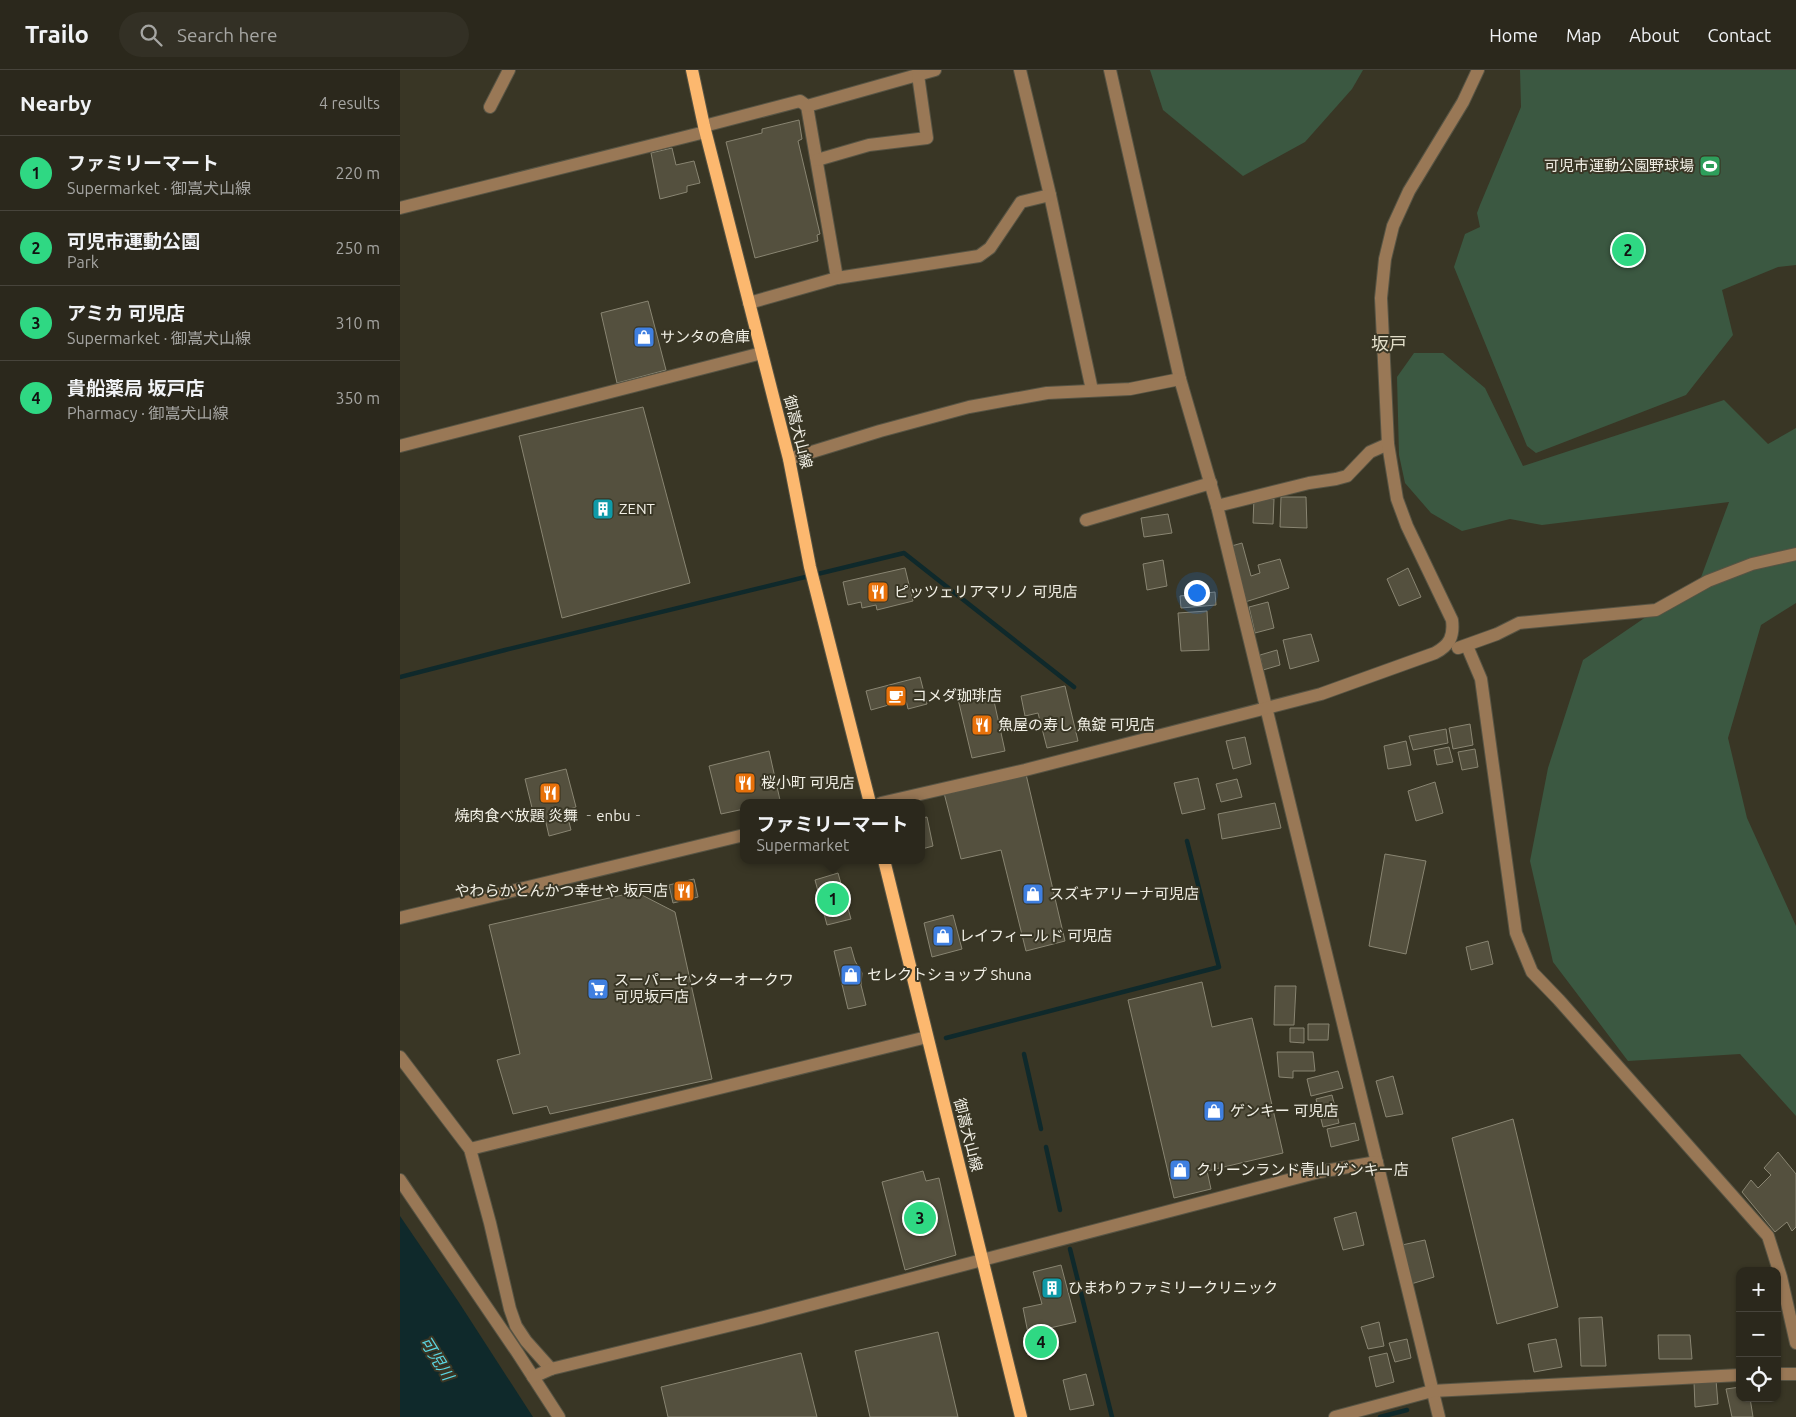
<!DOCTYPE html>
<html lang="en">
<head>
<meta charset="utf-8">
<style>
  :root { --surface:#2b281c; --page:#333025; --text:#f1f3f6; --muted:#a6a6a3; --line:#47443b; --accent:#2fd883 }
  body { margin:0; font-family:Ubuntu,"Noto Sans JP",sans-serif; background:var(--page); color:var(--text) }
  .controls { position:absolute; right:15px; bottom:15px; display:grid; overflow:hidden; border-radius:10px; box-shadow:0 1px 4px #0004 }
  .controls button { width:45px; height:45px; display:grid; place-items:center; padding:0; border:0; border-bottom:1px solid var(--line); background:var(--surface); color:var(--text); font:25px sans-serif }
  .you { position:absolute; left:796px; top:522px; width:18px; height:18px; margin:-12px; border:4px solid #fff; border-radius:50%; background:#1a73e8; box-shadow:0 0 0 8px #1a73e833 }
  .badge { display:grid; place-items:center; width:32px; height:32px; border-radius:50%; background:var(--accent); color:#111; font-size:16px; font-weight:700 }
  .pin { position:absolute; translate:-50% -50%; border:2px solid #fff; box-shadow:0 1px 5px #0006 }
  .popup { position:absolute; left:340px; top:729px; width:185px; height:65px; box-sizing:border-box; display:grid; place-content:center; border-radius:10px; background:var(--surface); filter:drop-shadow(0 1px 4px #0005); font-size:16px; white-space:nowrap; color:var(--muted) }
  .popup b { font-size:19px; color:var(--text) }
  .popup::after { content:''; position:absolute; left:50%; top:100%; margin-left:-10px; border:10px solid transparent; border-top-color:var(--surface) }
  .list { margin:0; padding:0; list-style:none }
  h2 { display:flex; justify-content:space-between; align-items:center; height:65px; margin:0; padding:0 20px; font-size:21px }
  h2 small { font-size:16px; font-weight:400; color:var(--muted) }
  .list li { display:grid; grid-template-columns:32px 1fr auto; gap:15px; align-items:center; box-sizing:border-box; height:75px; padding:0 20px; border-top:1px solid var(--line) }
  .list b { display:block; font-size:19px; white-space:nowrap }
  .list p { margin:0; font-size:16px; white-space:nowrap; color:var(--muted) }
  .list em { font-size:16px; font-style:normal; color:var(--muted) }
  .icon { flex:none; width:28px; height:28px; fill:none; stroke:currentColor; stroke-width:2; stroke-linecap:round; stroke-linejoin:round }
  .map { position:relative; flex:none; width:1396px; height:1347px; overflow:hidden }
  header { display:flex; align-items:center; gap:30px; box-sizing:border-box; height:70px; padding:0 25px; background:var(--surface); border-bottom:1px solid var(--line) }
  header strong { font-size:24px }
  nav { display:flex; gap:28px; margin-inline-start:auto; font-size:18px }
  .search { width:350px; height:45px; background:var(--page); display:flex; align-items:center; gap:12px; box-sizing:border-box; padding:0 18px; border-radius:28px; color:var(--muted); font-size:19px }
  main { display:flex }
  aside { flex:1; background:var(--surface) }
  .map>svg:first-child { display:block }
  .green { fill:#3b5841 }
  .water { fill:#0f292b }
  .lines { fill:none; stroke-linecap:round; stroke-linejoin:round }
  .stream { stroke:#0f292b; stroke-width:4.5 }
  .building { fill:#54503e; stroke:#898572 }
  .minor-casing { stroke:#575444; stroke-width:14 }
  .major-casing { stroke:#575444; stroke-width:14 }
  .minor { stroke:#997856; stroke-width:12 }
  .major { stroke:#fcb86f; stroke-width:12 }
  .labels { text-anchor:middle; stroke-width:4; stroke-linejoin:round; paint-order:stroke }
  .poi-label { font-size:15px; fill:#f2f0e6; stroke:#393625; text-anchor:start }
  .street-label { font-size:15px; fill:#f2f0e6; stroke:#393625 }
  .water-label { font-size:16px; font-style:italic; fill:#5bd8e4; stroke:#393625 }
  .quarter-label { font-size:18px; fill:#e1ddc8; stroke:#393625 }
</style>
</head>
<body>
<header>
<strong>Trailo</strong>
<div class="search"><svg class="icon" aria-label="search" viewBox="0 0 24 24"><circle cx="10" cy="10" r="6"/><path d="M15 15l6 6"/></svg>Search here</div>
<nav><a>Home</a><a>Map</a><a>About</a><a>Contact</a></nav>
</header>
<main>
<aside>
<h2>Nearby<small>4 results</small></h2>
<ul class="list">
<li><span class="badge">1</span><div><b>ファミリーマート</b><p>Supermarket · 御嵩犬山線</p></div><em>220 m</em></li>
<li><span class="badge">2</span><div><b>可児市運動公園</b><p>Park</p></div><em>250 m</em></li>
<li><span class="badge">3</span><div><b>アミカ 可児店</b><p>Supermarket · 御嵩犬山線</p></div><em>310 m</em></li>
<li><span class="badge">4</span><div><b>貴船薬局 坂戸店</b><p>Pharmacy · 御嵩犬山線</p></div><em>350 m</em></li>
</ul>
</aside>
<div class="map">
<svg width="1396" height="1347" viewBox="0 0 1396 1347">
  <rect width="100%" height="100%" fill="#393625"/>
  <g class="green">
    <polygon points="750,0 963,0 952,19 905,72 843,106 763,40"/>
    <polygon points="1120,0 1396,0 1396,195 1378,197 1322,220 1333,265 1286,325 1136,383 1127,376 1054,197 1065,164 1080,157 1077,143 1080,135 1121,37"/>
    <polygon points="1014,283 1043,283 1085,318 1123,396 1324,330 1368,374 1396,358 1396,533 1361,555 1328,668 1347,748 1396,856 1396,1046 1340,984 1228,991 1153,892 1130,791 1148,698 1183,590 1300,510 1329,432 1142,455 1110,449 1062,461 1031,443 1005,413 999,385 997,307"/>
  </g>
  <polygon class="water" points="0,1146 58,1231 133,1347 0,1347"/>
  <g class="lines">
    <g class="stream">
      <polyline points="0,607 105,580 504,483 674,617"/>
      <polyline points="546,968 819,897 787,771"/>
      <polyline points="624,984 641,1059"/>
      <polyline points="646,1077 660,1140"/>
      <polyline points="670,1179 712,1347"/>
      <polyline points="980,1347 1007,1340"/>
    </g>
  </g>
  <g class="building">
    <polygon points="399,50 402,69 398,71 420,164 417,165 418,171 355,188 326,72 362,63 362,59"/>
    <polygon points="272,78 276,95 294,91 300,113 287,116 287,122 260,129 251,83"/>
    <polygon points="248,231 266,300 217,313 201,243"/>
    <polygon points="243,337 290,513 162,548 119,366"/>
    <polygon points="881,427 906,427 907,458 880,457"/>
    <polygon points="854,428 874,429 873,454 853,453"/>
    <polygon points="768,444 772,463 744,467 741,448"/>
    <polygon points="842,473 851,506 860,503 858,495 880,489 889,518 842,533 828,477"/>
    <polygon points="763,490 767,516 747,520 743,494"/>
    <polygon points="505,498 513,531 477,540 476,535 462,538 461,532 448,535 443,512"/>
    <polygon points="1008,498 1021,527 999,536 987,509"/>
    <polygon points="815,522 816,535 781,538 780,526"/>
    <polygon points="868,532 874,558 855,563 849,537"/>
    <polygon points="807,541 809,580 781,581 778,543"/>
    <polygon points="911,564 919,591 890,599 883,570"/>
    <polygon points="877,580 880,595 863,600 860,585"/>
    <polygon points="520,607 527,634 508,639 506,630 471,640 466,621"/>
    <polygon points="665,616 678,671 647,678 638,643 625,646 621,626"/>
    <polygon points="592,622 605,681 572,688 558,629"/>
    <polygon points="1070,654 1073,675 1053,679 1049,658"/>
    <polygon points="1046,659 1048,673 1013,680 1009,666"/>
    <polygon points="845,667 851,694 833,699 826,671"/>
    <polygon points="1006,671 1011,695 988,699 984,676"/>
    <polygon points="1049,677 1053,692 1037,695 1034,680"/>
    <polygon points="1075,679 1078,697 1062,700 1058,682"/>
    <polygon points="369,681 380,730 369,733 344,733 344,739 321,744 309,696"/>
    <polygon points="166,699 176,737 166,740 171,760 149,766 144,744 134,746 125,709"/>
    <polygon points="625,700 665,871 626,881 601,780 561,789 543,719"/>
    <polygon points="798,708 805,739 782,744 774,713"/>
    <polygon points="837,709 842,727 821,732 816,714"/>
    <polygon points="1035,712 1043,743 1016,751 1008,721"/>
    <polygon points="875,733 881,758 822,769 818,744"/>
    <polygon points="527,747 533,776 522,779 522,748"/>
    <polygon points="985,784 1026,791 1006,884 969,876"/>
    <polygon points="438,803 451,849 427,855 415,810"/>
    <polygon points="294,809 298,827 273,833 269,815"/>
    <polygon points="236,822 275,842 312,1009 150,1044 147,1036 113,1044 97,990 120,984 89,855"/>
    <polygon points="553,845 562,879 532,887 524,853"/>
    <polygon points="1088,871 1093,894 1071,900 1066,877"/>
    <polygon points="451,877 455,891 462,903 461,915 466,935 448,939 434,881"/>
    <polygon points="802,912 812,957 852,948 883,1083 807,1101 811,1119 774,1128 728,930"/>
    <polygon points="875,916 896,916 894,955 874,955"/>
    <polygon points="908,954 929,954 928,970 908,970"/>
    <polygon points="890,958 904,958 904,973 890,972"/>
    <polygon points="877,982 913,982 915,1001 893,1001 893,1008 879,1007"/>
    <polygon points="938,1001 943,1018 911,1026 907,1009"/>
    <polygon points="993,1006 1003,1044 986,1047 976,1011"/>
    <polygon points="932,1025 939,1053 923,1057 916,1029"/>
    <polygon points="1113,1049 1158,1237 1097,1254 1052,1068"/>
    <polygon points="955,1053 959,1070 931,1077 927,1059"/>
    <polygon points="1378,1082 1396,1104 1396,1157 1392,1161 1387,1152 1375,1162 1342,1122 1351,1110 1358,1118 1371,1105 1364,1098"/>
    <polygon points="523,1101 526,1111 539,1108 556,1185 505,1200 482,1112"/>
    <polygon points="956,1142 964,1175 943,1180 934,1148"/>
    <polygon points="1025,1170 1034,1207 1011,1214 1002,1175"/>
    <polygon points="661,1195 676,1252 628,1263 623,1238 642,1234 633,1202"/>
    <polygon points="1202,1247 1206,1296 1181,1296 1179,1248"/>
    <polygon points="979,1252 984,1276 968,1279 961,1257"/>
    <polygon points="655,1260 659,1278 628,1285 624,1267"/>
    <polygon points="538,1262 558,1347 470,1347 455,1281"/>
    <polygon points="1258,1265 1290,1265 1292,1289 1259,1289"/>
    <polygon points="1007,1269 1011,1288 995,1292 989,1273"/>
    <polygon points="1156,1269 1162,1297 1134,1302 1128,1274"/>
    <polygon points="401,1283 417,1347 268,1347 261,1317"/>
    <polygon points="987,1283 994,1312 976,1317 969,1287"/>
    <polygon points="686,1304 694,1335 670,1340 663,1310"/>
    <polygon points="1316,1310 1318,1334 1295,1337 1294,1312"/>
    <polygon points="1340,1317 1340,1328 1350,1328 1353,1347 1332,1347 1326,1319"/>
  </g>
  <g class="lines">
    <g class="minor-casing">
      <g id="minor">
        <polyline points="620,0 650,125 692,320"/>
        <polyline points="710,0 780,309 817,436 1039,1347"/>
        <polyline points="407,36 437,208"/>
        <polyline points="90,37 109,0"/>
        <polyline points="304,56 400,31 407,36 535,0"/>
        <polyline points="417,90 469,75 527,68 518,5"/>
        <polyline points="0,138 305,62"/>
        <polyline points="349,233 437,208 579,186 590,178 621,132 650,125"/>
        <polyline points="0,376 362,283"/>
        <polyline points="389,389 480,361 569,337 647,323 730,319 780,309"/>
        <polyline points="817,436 909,413 936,409 947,406 970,382 988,374"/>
        <polyline points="686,450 811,413"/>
        <polyline points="1067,576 1081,609 1116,863 1132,902 1159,930 1368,1166 1381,1207 1396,1273"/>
        <polyline points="1058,578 1097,564 1119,553 1256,540 1308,511 1352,494 1396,484"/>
        <path d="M481,733L625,700L921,624L1035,583C1050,575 1054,566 1052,550L1007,456L997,429L988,374L981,228L985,189L993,156L1009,121L1063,32L1078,0"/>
        <polyline points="0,848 344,765"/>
        <polyline points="0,987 70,1079 90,1153 110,1239 116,1256 126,1271 151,1299"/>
        <polyline points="70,1079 527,967"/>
        <polyline points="0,1110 117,1282 159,1347"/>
        <polyline points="1377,1304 1396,1304"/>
        <polyline points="133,1307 151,1299 364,1247 919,1102 977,1092"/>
        <polyline points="935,1347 1032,1321 1340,1305"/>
      </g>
    </g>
    <g class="major-casing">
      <g id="major">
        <polyline points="292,0 304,56 389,389 410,497 470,733"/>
        <polyline points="484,790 621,1347"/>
      </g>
    </g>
    <use href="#minor" class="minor"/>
    <use href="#major" class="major"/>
  </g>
  <defs>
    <g id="stadium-square" transform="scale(1.125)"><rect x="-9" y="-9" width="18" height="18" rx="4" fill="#2e9e5b" stroke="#393625"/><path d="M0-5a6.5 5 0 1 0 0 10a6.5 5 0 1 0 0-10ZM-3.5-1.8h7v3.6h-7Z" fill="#fff"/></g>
    <g id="shop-square" transform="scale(1.125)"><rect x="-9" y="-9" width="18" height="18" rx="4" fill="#3f7fe0" stroke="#393625"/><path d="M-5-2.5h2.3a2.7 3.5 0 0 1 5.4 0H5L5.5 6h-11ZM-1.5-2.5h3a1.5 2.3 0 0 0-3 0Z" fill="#fff"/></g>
    <g id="building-square" transform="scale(1.125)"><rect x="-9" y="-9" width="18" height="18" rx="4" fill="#0f9aa8" stroke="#393625"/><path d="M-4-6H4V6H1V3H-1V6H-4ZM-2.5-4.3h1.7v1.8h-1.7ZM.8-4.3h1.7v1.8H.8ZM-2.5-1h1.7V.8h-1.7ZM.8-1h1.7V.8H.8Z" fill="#fff"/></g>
    <g id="restaurant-square" transform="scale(1.125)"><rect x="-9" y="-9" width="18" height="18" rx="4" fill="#e8710a" stroke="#393625"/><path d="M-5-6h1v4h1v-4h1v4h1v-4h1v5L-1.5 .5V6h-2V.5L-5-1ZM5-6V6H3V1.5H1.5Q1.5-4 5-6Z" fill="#fff"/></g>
    <g id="cafe-square" transform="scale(1.125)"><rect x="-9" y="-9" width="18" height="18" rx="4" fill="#e8710a" stroke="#393625"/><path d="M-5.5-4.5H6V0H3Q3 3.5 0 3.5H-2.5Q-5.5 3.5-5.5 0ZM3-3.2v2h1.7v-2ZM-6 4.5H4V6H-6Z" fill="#fff"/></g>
    <g id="supermarket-square" transform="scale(1.125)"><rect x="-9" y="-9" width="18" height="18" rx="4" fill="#3f7fe0" stroke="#393625"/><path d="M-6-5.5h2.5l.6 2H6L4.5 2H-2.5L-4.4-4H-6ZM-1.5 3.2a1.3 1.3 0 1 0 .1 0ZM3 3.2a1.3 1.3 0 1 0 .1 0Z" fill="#fff"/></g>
  </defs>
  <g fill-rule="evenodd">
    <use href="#stadium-square" x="1310" y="96"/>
    <use href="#shop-square" x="244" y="267"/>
    <use href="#building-square" x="203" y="439"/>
    <use href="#restaurant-square" x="478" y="522"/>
    <use href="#cafe-square" x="496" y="626"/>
    <use href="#restaurant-square" x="582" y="655"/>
    <use href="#restaurant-square" x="345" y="713"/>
    <use href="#restaurant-square" x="150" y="723"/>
    <use href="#restaurant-square" x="284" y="821"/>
    <use href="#shop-square" x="633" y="824"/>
    <use href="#shop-square" x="543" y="866"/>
    <use href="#shop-square" x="451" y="905"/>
    <use href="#supermarket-square" x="198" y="919"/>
    <use href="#shop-square" x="814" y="1041"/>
    <use href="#shop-square" x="780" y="1100"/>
    <use href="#building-square" x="652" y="1218"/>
  </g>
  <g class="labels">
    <g class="poi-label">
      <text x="1294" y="101" text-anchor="end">可児市運動公園野球場</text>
      <text x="260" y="272">サンタの倉庫</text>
      <text x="219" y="444">ZENT</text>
      <text x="494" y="527">ピッツェリアマリノ 可児店</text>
      <text x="512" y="631">コメダ珈琲店</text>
      <text x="598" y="660">魚屋の寿し 魚錠 可児店</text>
      <text x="361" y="718">桜小町 可児店</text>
      <text x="150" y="751" text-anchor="middle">焼肉食べ放題 炎舞 ‐enbu‐</text>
      <text x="268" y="826" text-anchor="end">やわらかとんかつ幸せや 坂戸店</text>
      <text x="649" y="829">スズキアリーナ可児店</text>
      <text x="559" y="871">レイフィールド 可児店</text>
      <text x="467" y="910">セレクトショップ Shuna</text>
      <text x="214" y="915">スーパーセンターオークワ<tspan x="214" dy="17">可児坂戸店</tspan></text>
      <text x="830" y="1046">ゲンキー 可児店</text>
      <text x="796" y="1105">クリーンランド青山 ゲンキー店</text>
      <text x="668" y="1223">ひまわりファミリークリニック</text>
    </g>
    <g class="street-label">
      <text transform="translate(398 362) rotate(76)" y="5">御嵩犬山線</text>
      <text transform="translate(568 1065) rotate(76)" y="5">御嵩犬山線</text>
    </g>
    <g class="water-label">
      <text transform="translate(37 1288) rotate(58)" y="6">可児川</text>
    </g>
    <g class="quarter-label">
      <text x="989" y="280">坂戸</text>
    </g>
  </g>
</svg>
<div class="controls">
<button>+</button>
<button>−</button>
<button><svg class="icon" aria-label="locate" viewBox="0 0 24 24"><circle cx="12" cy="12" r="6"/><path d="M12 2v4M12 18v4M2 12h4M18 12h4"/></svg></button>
</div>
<div class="you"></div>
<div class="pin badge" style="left:433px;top:829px">1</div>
<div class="popup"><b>ファミリーマート</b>Supermarket</div>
<div class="pin badge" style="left:1228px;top:180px">2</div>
<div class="pin badge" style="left:520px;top:1148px">3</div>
<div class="pin badge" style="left:641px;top:1272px">4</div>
</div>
</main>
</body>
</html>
